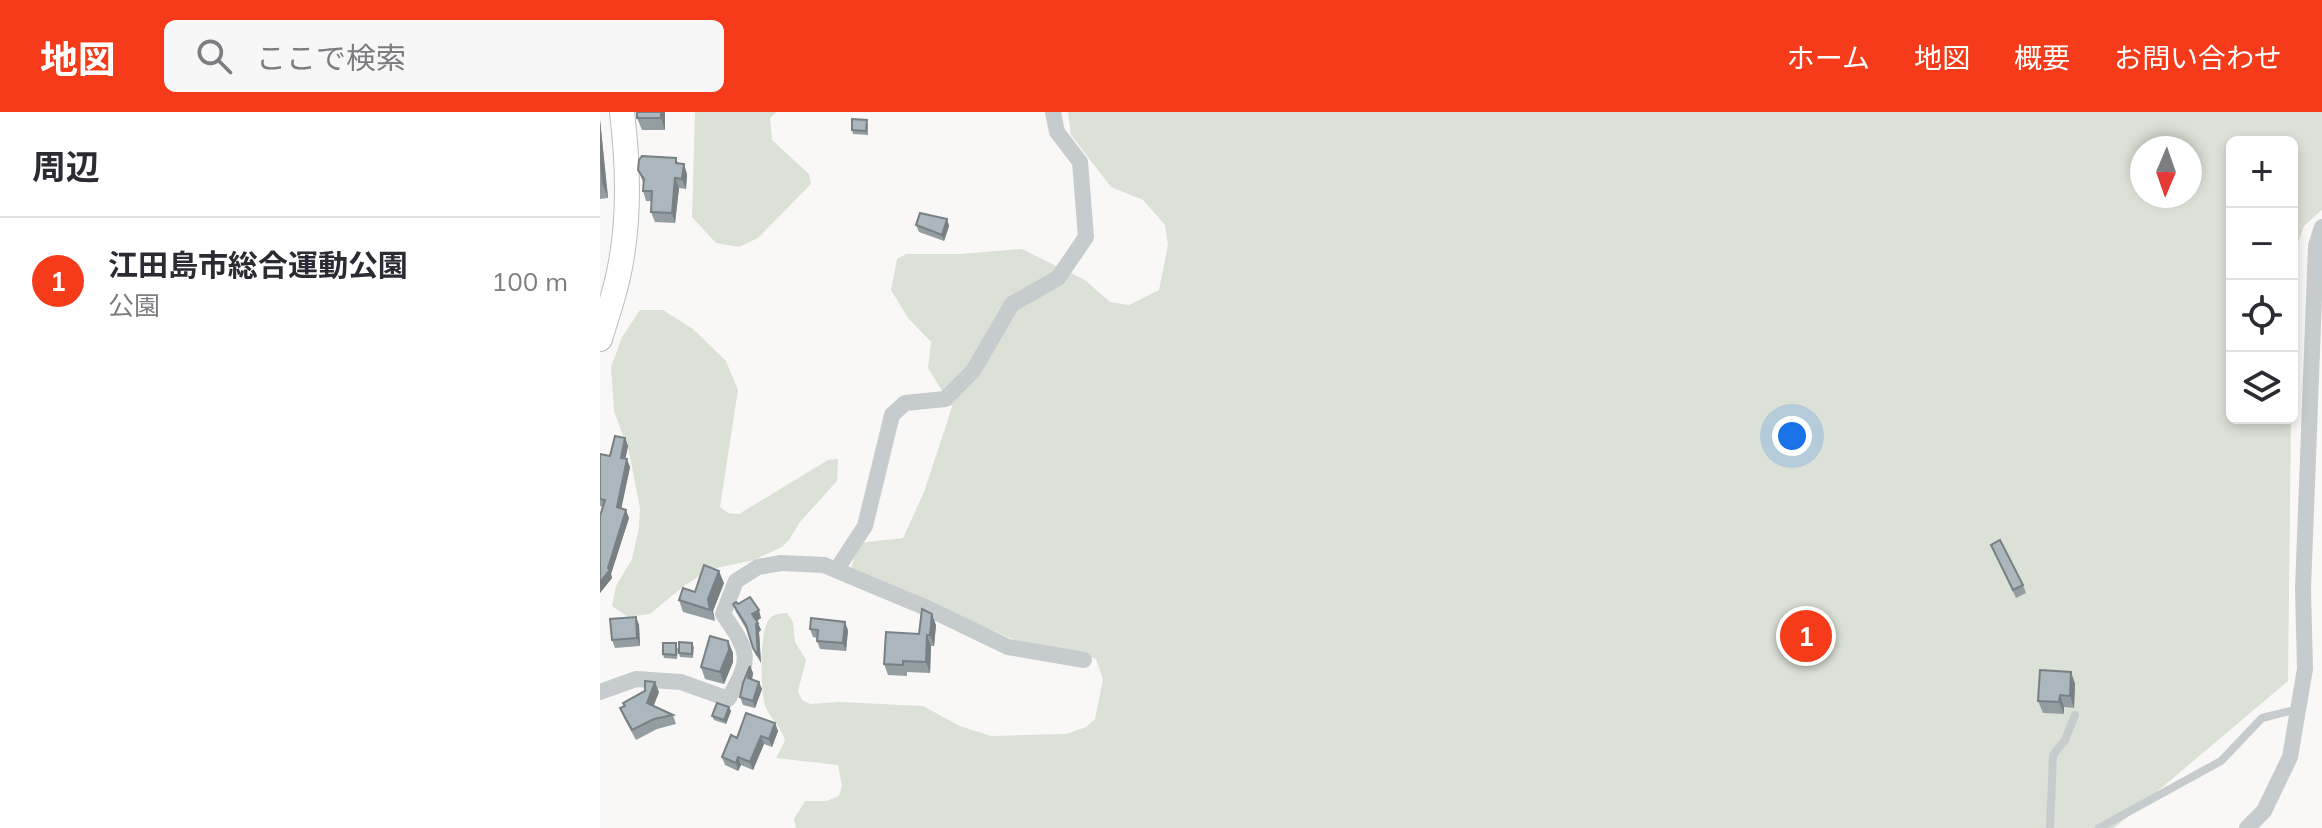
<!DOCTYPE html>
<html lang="ja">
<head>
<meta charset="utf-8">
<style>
  :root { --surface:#fff; --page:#f7f7f7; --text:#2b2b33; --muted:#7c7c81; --line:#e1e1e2; --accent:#f53b19 }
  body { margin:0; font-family:Mulish,"Noto Sans JP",sans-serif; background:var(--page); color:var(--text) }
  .controls { position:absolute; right:24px; top:24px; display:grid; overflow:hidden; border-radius:12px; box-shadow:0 4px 12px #0003 }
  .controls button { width:72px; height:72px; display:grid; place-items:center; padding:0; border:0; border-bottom:2px solid var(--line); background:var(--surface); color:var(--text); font:40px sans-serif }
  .compass { position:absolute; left:1530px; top:24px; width:72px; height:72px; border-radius:50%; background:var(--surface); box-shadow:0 4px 12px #0003; rotate:182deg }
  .you { position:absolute; left:1192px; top:324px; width:28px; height:28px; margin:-20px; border:6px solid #fff; border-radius:50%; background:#1a73e8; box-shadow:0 0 0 12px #1a73e833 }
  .badge { display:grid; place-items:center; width:52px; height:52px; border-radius:50%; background:var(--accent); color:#fff; font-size:26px; font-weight:700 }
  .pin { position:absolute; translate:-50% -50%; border:4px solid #fff; box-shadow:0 2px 8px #0006 }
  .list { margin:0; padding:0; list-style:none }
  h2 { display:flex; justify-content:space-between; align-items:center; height:104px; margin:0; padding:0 32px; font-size:34px }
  h2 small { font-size:26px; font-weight:400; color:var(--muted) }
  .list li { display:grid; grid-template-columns:52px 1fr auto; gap:24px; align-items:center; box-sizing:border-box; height:128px; padding:0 32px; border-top:2px solid var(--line) }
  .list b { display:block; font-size:30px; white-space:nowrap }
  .list p { margin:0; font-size:26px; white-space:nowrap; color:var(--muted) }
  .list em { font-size:26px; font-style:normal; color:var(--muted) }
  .icon { flex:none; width:44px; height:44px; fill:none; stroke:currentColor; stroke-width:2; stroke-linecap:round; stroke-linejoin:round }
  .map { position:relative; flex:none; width:1722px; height:716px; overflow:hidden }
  header { display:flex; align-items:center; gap:48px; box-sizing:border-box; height:112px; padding:0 40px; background:var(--accent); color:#fff }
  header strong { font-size:38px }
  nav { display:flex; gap:44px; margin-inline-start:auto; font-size:28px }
  .search { width:560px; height:72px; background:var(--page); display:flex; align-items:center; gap:20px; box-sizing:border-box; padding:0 28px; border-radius:12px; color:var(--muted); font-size:30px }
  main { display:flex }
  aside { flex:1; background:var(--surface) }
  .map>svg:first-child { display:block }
  .green { fill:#dbe1d6; fill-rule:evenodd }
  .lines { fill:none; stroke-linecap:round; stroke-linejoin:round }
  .primary-casing { stroke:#b8bec1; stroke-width:26 }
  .lane { stroke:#c6cbce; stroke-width:8 }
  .street { stroke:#c6cbce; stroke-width:16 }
  .primary { stroke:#fff; stroke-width:24 }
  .wall { fill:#939da2 }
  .shaded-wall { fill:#788084 }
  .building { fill:#abb7bc; stroke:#788084; stroke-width:2 }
</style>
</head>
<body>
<header>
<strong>地図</strong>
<div class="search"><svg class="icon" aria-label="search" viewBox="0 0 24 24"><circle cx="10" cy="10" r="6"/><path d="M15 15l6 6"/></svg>ここで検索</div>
<nav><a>ホーム</a><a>地図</a><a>概要</a><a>お問い合わせ</a></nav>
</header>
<main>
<aside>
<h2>周辺<small></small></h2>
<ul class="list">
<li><span class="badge">1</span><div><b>江田島市総合運動公園</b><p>公園</p></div><em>100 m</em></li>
</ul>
</aside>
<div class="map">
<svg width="1722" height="716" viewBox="0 0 1722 716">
  <rect width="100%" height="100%" fill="#f9f8f6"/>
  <g class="green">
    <polygon points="95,0 177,0 170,6 172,28 209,62 211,72 158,126 139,135 116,131 92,105"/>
    <path d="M468,0H1722V98L1704,114L1692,147V30H1632V306H1691L1688,569L1514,716H196L194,707L205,689H226L239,684L242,674L238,653L176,646L185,629C182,614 167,605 164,590C161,573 159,522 169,507C174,501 181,502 187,501L193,510L195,530L206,548L198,579L202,588L210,592L240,590L323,594L360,614L391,624L466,622L486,615L495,607L503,568L496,547L476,539L419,530L251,457L258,431L303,426L324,380L352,295L328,256L331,230L308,206L291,178L297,147L306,142H359L422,137L485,168L510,190L529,193L559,178L568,133L565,113L543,88L511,75L471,23ZM1542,36H1590V84H1542Z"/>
    <polygon points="40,198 63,198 93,217 126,249 138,278 120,395 128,401 139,402 228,348 238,347 237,369 200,410 189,428 182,435 154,448 112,457 85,473 50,502 28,505 12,494 16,474 32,447 39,416 40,396 29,340 14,299 11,255 22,225"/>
  </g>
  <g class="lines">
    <g class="primary-casing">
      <path id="primary" d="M0,227C7,203 16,179 20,155C30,105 28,50 22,0"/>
    </g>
    <g class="lane">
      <polyline points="1450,716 1453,643 1465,628 1475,603"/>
      <polyline points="1499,716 1621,649 1662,606 1698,597"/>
    </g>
    <g class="street">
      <polyline points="237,457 265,414 292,303 305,291 345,287 373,259 412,192 458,166 486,125 480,50 457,20 453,0"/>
      <path d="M0,580L36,567L81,570L128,587C153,546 149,540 123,502L136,469L158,455L181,451L224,453L329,497L408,535L484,548"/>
      <polyline points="1647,716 1664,699 1690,645 1705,557 1703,477 1716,134 1722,115"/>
    </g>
    <use href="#primary" class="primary"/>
  </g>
  <g class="wall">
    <polygon points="37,0 65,0 65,18 42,18 37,6"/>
    <polygon points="0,8 8,86 0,87"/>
    <polygon points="268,12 268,23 253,22 252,18"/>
    <polygon points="76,46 78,51 87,62 86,77 79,76 75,111 55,110 51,100 52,89 46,89 43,79 43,70 38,58"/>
    <polygon points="347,107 349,114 344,129 319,120 316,113"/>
    <polygon points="25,326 28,334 25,347 30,355 21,396 29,406 11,462 12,466 0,481 3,395 0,394 0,342 10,344"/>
    <polygon points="1391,433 1423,473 1426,481 1416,486"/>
    <polygon points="124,471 113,499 115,509 83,500 79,488 95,480"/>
    <polygon points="133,492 138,492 161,506 157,509 161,518 159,520 161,551 156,543 148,520 136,500"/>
    <polygon points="36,505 39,513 40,534 15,536 12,528"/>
    <polygon points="336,513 334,534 331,534 330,561 307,560 307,564 288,563 284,552 319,522"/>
    <polygon points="210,517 248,518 246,539 220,537 217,529 217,526 213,525"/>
    <polygon points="128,529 133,541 133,550 124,572 105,567 101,555"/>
    <polygon points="92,531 94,535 93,546 80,545 79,541"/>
    <polygon points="78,536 77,547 64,546 63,542"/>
    <polygon points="150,554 153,561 152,567 162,577 155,596 143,593 140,585"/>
    <polygon points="1471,560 1475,572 1474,596 1464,595 1464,602 1443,601 1438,589"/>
    <polygon points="59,580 53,594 73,603 76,612 57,617 36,628 24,606 20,596"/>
    <polygon points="131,599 126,612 114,608 112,604"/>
    <polygon points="175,611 178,619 172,635 164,632 153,658 141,653 138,659 125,653 122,645 137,626"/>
  </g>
  <g class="shaded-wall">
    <polygon points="61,0 65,0 65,18 61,6"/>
    <polygon points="0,8 8,86 2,71 0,51"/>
    <polygon points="84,52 87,62 86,77 82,67"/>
    <polygon points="75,66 79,76 75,111 72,101"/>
    <polygon points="347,107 349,114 344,129 342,123"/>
    <polygon points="25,326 28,334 24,354 21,346"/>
    <polygon points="27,347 30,355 20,403 17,395"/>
    <polygon points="26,398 29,406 11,462 12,466 0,481 0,470 8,456"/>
    <polygon points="119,459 124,471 113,499 115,509 108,487"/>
    <polygon points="159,498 161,506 155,510 152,502"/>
    <polygon points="332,502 336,513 334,534 330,523"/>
    <polygon points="36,505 39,513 40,534 37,526"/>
    <polygon points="245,510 248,518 246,539 243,531"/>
    <polygon points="158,511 161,518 159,520 161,551 158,544 156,512"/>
    <polygon points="327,523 331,534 330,561 326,550"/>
    <polygon points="128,529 133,541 133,550 124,572 120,560"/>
    <polygon points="150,554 153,561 151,573 148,566"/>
    <polygon points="1471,560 1475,572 1474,596 1470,584"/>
    <polygon points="55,570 59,580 51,601 47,591"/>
    <polygon points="159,570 162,577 155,596 153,589"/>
    <polygon points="1460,583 1464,595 1464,602 1459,590"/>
    <polygon points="129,595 131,599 126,612 124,608"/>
    <polygon points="175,611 178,619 172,635 169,627"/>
    <polygon points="161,624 164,632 153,658 150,650"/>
    <polygon points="138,645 141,653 138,659 136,651"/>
  </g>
  <g class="building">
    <rect x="37" y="0" width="24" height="6"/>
    <polygon points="252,7 267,8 266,19 252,18"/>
    <polygon points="42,44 76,46 76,51 84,52 82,67 75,66 72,101 51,100 52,79 43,79 44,67 38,58 39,48"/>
    <polygon points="320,101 347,107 342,123 316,113"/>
    <polygon points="15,324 25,326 21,346 27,347 17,395 26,398 8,456 10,458 0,470 0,404 5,388 0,387 0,342 10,344"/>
    <polygon points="1400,428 1423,473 1413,478 1391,433"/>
    <polygon points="104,453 119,459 108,487 110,498 79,488 83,476 95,480"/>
    <polygon points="150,485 159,498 152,502 158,511 156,512 158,544 153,536 146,513 133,492 136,490 138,492"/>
    <polygon points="322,497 332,502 330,523 327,523 326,550 303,549 303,553 284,552 286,520 319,522"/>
    <polygon points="36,505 37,526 12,528 10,507"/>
    <polygon points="211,506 245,510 243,531 217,529 218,518 210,517"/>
    <polygon points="110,524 128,529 129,538 120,560 101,555"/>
    <polygon points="79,530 92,531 92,542 79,541"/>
    <polygon points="63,531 76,531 76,543 63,542"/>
    <polygon points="150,554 148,566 159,570 153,589 140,585 143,571"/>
    <polygon points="1440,558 1471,560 1470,584 1460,583 1459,590 1438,589"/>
    <polygon points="45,569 55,570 47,591 73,603 54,607 32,618 20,596 25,594 23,591 45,579"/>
    <polygon points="117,591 129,595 124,608 112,604"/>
    <polygon points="146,601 175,611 169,627 161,624 150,650 138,645 136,651 122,645 131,623 137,626"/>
  </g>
</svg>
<div class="controls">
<button>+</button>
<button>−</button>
<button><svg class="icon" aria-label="locate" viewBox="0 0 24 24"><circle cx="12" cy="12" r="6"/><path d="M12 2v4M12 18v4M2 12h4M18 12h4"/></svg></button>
<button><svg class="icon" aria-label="layers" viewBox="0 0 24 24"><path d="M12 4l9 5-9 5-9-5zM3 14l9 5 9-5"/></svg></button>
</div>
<svg class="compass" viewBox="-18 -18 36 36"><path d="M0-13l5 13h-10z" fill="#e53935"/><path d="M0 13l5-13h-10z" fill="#7c7c81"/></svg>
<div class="you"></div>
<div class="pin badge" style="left:1206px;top:524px">1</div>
</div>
</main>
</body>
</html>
